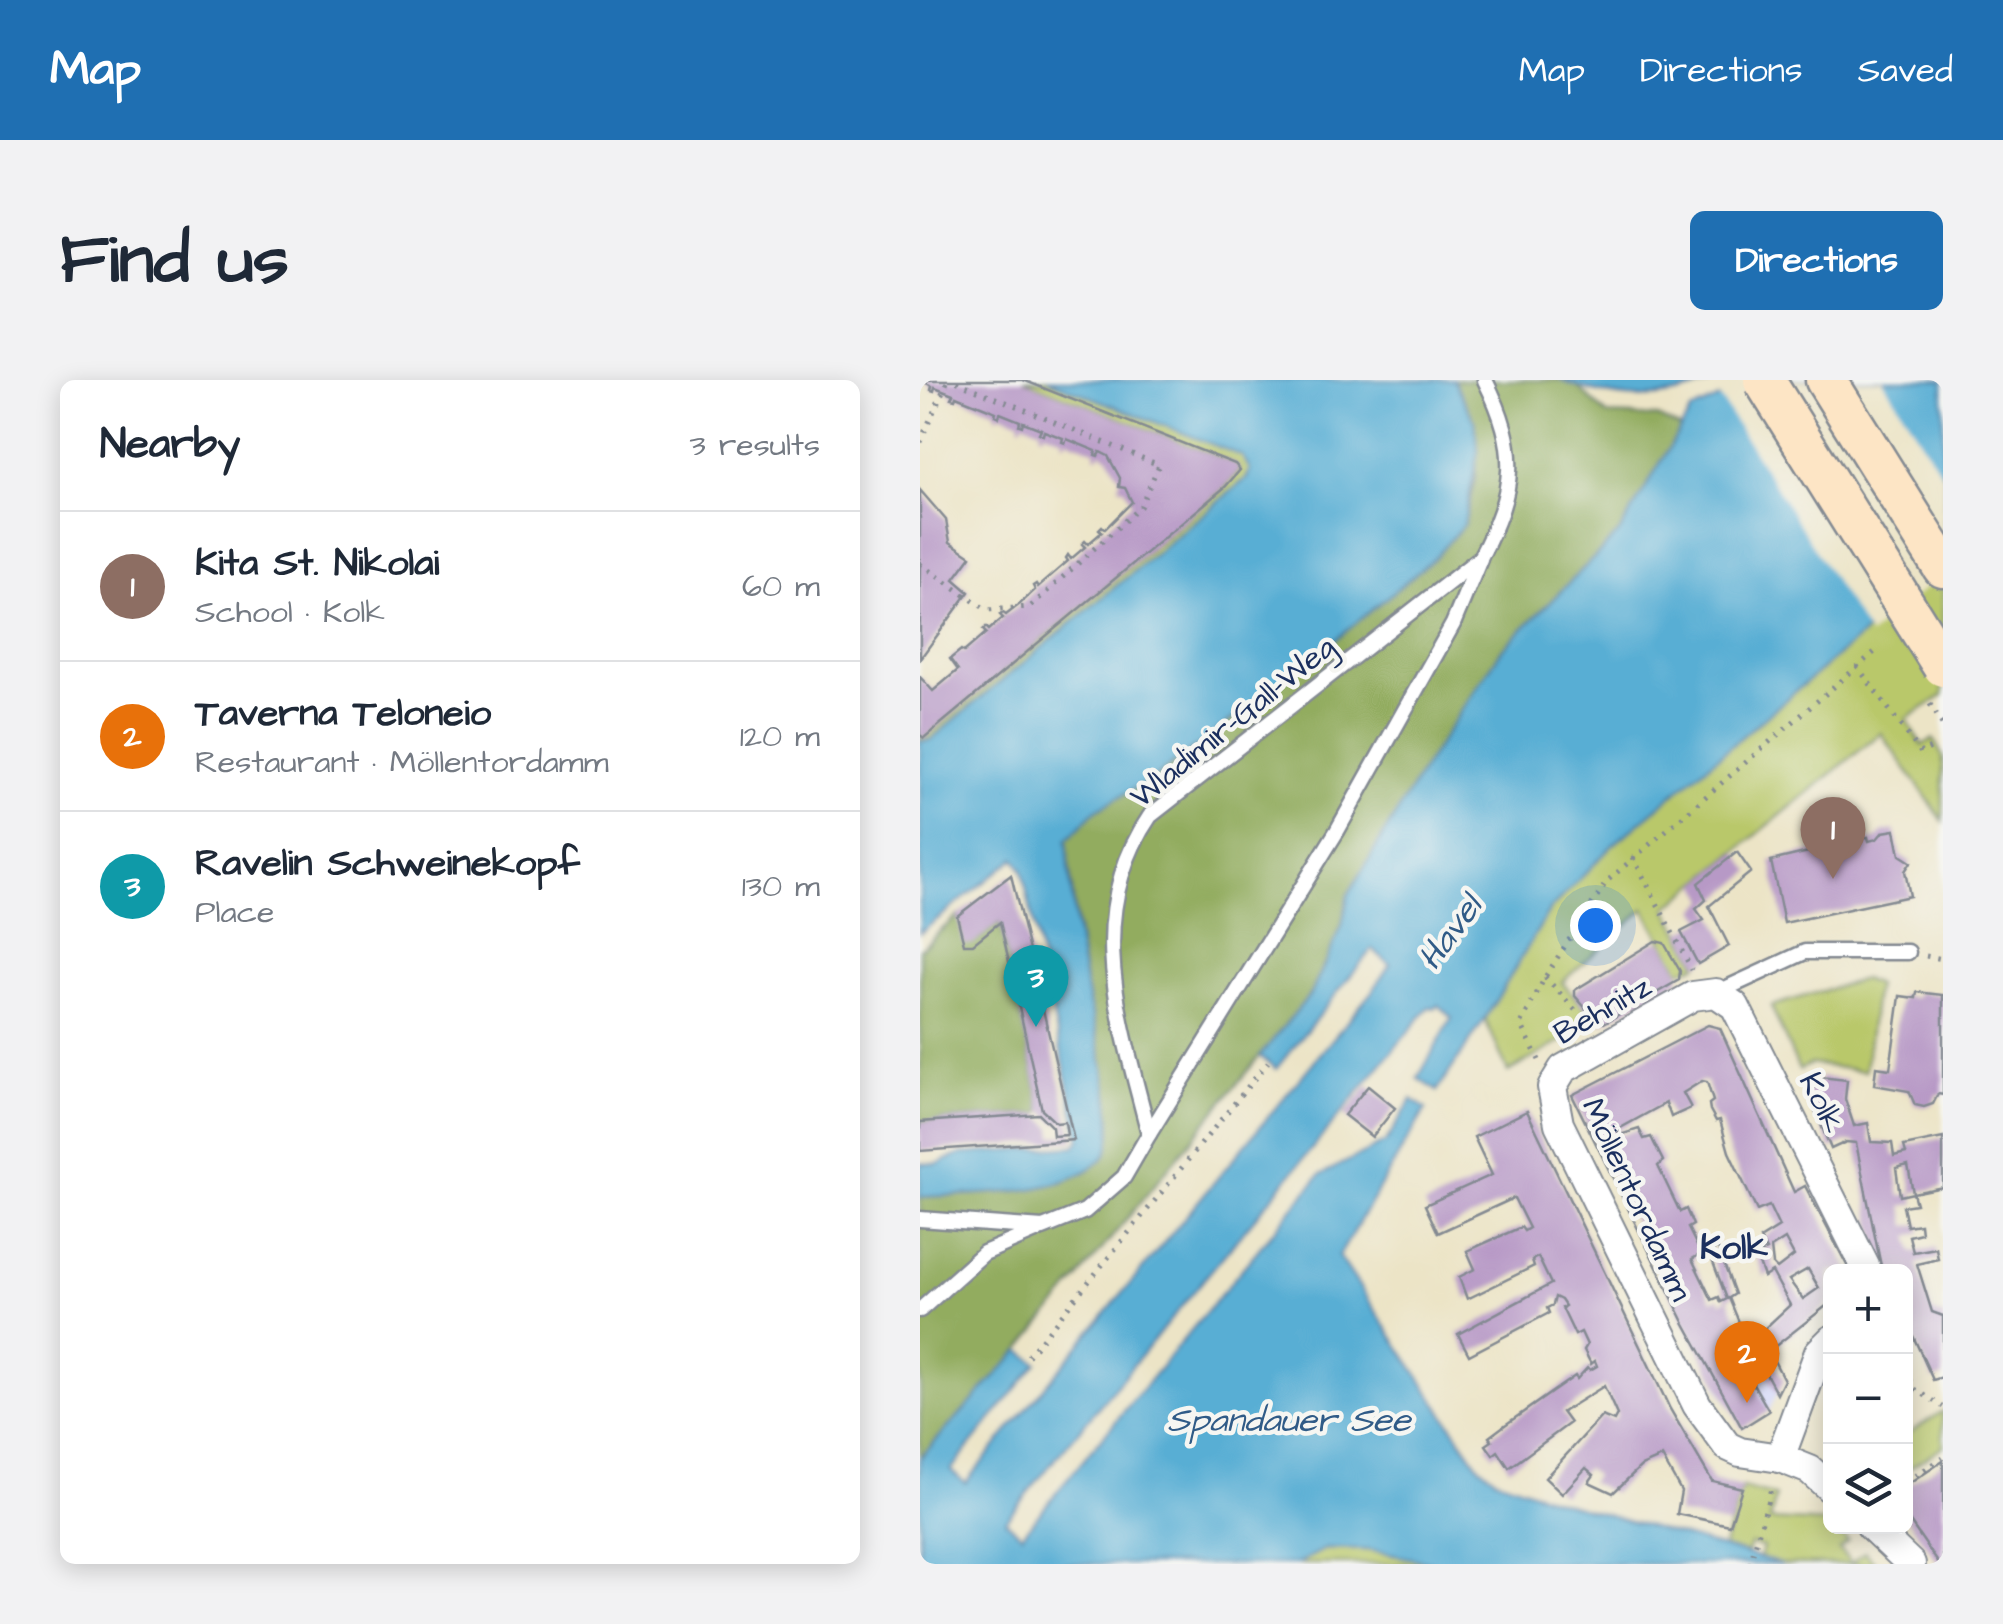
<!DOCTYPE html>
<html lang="en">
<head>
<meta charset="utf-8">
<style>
  :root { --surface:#fff; --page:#f2f2f3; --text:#1f2937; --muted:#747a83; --line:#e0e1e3; --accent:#1f6fb2 }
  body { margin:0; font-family:"Architects Daughter",sans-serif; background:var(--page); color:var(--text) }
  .controls { position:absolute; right:30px; bottom:30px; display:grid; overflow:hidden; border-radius:15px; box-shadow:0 5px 25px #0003 }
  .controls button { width:90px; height:90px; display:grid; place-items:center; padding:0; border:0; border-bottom:2px solid var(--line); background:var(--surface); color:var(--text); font:50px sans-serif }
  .you { position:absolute; left:675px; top:545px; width:35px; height:35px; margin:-25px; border:8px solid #fff; border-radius:50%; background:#1a73e8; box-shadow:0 0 0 15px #1a73e833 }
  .badge { display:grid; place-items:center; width:65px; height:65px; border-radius:50%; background:var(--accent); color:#fff; font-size:32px; font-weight:700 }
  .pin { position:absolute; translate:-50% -82px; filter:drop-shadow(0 2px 5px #0008) }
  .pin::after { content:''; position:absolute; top:52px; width:35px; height:30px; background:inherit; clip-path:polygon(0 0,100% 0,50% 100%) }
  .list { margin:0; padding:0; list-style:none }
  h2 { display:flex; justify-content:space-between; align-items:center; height:130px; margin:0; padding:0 40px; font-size:42px }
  h2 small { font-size:32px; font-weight:400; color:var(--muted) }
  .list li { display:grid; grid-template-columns:65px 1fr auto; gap:30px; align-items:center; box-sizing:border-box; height:150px; padding:0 40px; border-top:2px solid var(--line) }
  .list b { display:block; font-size:38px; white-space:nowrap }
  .list p { margin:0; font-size:32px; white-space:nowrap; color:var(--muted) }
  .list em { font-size:32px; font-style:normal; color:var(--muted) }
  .icon { flex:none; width:55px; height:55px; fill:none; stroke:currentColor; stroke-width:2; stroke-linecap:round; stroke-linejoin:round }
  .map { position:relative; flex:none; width:1023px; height:1184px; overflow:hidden; border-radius:15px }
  header { display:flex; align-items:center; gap:60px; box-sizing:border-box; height:140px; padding:0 50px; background:var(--accent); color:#fff }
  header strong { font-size:48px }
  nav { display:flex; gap:55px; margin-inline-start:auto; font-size:35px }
  .intro { display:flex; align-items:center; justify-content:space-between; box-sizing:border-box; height:240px; padding:0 60px }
  h1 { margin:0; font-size:70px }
  .button { padding:25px 45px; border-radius:15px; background:var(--accent); color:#fff; font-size:35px; font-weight:700 }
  main { display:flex; gap:60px; padding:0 60px }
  aside { flex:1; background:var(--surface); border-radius:15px; box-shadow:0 5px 25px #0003 }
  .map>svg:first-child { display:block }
  .built { fill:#d4d8f9 }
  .green { fill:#b9c86a; stroke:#6a7c64; stroke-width:2.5 }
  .forest { fill:#92ac5e; stroke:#566e5e; stroke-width:2.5 }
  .water { fill:#58aed4; stroke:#3a6e99; stroke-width:2.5 }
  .pier { fill:#ece4c6 }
  .building { fill:#b799c6; fill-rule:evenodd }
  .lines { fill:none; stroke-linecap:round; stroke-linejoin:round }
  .lane-casing { stroke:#848a92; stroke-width:19 }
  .street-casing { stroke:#848a92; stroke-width:32 }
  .secondary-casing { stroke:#848a92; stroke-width:45 }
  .path { stroke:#848a92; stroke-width:5; stroke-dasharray:2.5 8; stroke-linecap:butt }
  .lane { stroke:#fff; stroke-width:14 }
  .street { stroke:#fff; stroke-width:28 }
  .secondary { stroke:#fde5c5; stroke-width:40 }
  .secondary-bridge-casing { stroke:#848a92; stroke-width:45; stroke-linecap:butt }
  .secondary-bridge { stroke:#fde5c5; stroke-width:40 }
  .labels { text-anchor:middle; stroke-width:9; stroke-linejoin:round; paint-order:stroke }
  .street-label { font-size:32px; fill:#1b2f5e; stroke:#f6f6f2 }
  .water-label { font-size:35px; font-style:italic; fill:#305b87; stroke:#f6f6f2 }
  .neighbourhood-label { font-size:35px; font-weight:bold; fill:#1b2f5e; stroke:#f6f6f2 }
</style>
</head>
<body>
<header>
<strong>Map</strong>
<nav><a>Map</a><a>Directions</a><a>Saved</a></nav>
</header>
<div class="intro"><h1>Find us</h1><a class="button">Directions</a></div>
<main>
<aside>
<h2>Nearby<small>3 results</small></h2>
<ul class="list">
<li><span class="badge" style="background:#8d6e63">1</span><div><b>Kita St. Nikolai</b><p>School · Kolk</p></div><em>60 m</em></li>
<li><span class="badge" style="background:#e8710a">2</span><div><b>Taverna Teloneio</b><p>Restaurant · Möllentordamm</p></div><em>120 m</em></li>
<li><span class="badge" style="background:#0f9aa8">3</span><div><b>Ravelin Schweinekopf</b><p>Place</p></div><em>130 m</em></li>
</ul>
</aside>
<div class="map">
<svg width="1023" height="1184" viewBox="0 0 1023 1184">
  <rect width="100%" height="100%" fill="#f6f6f2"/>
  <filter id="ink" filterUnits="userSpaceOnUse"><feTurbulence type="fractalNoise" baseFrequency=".01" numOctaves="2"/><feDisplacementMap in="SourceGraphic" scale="20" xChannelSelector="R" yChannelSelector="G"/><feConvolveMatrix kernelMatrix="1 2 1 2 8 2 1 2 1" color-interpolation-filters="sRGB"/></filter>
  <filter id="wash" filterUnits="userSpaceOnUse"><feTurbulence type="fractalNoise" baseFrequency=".0048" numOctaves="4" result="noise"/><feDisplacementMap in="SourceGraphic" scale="40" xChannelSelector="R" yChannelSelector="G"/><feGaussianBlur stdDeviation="2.25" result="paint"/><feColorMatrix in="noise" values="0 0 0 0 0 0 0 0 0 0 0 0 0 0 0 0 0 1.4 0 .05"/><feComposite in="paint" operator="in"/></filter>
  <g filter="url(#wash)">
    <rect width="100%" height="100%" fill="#ece4c6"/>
    <polygon class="built" points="849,971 864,1000 849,1031 822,1048 797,1005"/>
    <g class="green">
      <polygon points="103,0 128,0 323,76 330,89 327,98 10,360 0,361 0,355 5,357 305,107 320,90 315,84"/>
      <polygon points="1023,187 1023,316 986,339 1002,365 1013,359 1023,377 1023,441 961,353 747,528 778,584 760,591 724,529 642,602 677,641 588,692 565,639 629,531 692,466"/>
      <polygon points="943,599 956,605 945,691 891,684 879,690 851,626"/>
      <polygon points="1023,1031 1023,1066 986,1090 986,1055"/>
      <polygon points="822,1108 856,1117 850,1140 910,1143 928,1161 919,1169 931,1183 945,1172 956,1184 862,1184 840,1177 843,1167 830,1164 827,1173 803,1167"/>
      <polygon points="405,1169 447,1170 520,1184 377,1184"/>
    </g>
    <g class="forest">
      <path d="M533,0H640L658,7L687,35L737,37L762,48L699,153L581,271L428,515L422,546L392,612L100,970L0,1078V817C49,813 150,817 184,777C205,751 169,631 164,597C157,551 151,506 147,460L176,430L238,395L401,272L514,178L544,144L555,99V41Z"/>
      <polygon points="37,536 53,563 80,542 122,730 119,734 0,742 0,569"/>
    </g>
    <g class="water">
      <path d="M128,0H533L555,41L558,70L544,144L514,178L401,272L238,395L176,430L147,460C150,508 156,556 165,604C171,635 205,754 184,777C146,818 52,813 0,817V783L17,784L41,774L155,766L160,760L102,490L95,478L0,553V361L10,360L327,98L330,89L322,76Z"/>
      <path d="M640,0H798C743,25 696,22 640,0Z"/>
      <polygon points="839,0 1023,0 1023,187 692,466 629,531 565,639 517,711 498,698 532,638 518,625 515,628 509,627 85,1140 102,1154 400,795 466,762 492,719 506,729 419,876 558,1085 577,1099 637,1120 862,1184 520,1184 447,1170 405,1169 377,1184 0,1184 0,1078 100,970 117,983 31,1090 45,1103 454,609 470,584 452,569 356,689 340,676 392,612 422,546 428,515 506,384 581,271 699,153 771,31"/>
    </g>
    <polygon class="pier" points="827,0 963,0 1023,96 1023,193 949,256 797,13"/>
    <g id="blocks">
      <g class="building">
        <polygon points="0,0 103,0 315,84 320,90 305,107 4,358 0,355 0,297 13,311 38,290 30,279 41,270 44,272 66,253 63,250 66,247 69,250 83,238 80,235 83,233 86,235 100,224 115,210 113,206 116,204 118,207 148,181 146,178 148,175 151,179 165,167 162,164 165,161 168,164 182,152 179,149 182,146 185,149 212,122 205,108 199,107 200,98 188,76 180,72 178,76 175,75 176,71 147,59 145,63 142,62 143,58 124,51 123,55 119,53 121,49 103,42 102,46 99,45 100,41 80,33 79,37 75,35 76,32 36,16 35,19 31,18 33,14 15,7 14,11 11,10 12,6"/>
        <polygon points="0,110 26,140 30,162 51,176 34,199 49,212 0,279"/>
        <polygon points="975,450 980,475 991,482 985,491 990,516 864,543 851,481 922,464 933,465 938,459 948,457 949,461 957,459 963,452"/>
        <polygon points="817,472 831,492 789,526 809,566 778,584 761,552 784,540 776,529 786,520 778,503"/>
        <polygon points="91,495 154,760 0,771 0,742 119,734 132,747 133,756 147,755 145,742 136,743 122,730 80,542 53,564 44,564 37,536"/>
        <polygon points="735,561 744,563 760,591 759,600 684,643 677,641 655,616 655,610"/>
        <polygon points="997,612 1023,615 1023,715 1018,714 1013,724 1004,727 995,725 989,711 954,705 956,687 970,689 980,616 996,618"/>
        <path d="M788,645L800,648L874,812L885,806L930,891H910V923L849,971L864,1000L857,1014L844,990L831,1000L849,1031L822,1048L763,940L652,715ZM782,701L787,702L793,721L789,724L790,730L796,741L800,740L809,772L837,831L849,826L859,847L840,859L846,870L836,875L844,897L852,892L870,925L828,964L809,918L815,914L798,868L789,872L807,919L801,922L799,917L792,920L772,879L781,874L768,848L773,845L766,829L760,832L738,786L743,781L731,757L724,759L719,749L700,755L697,750L746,723L751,737L771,728L763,713ZM865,859L874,876L857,889L853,885L851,868ZM888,889L899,908L883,919L869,900Z"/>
        <polygon points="900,697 927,700 925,719 934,746 948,743 951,762 972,763 974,776 986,773 984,766 1023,758 1023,807 993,813 988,785 976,788 980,816 993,813 996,824 983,826 987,846 1000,844 1001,853 989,856 993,872 1016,868 1018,879 997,884 1012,932 1023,936 1023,997 1013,1000 993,956 986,956 986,892 962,891 936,763 926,762 911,769 887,711 899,706"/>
        <polygon points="448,706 475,728 452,757 424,735"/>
        <polygon points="607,731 750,1029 792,1101 822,1108 810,1145 757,1134 761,1111 742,1077 721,1086 693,1113 669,1102 674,1095 666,1088 642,1114 625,1098 682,1036 694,1041 697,1035 684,1006 642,1032 650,1043 589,1088 578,1071 573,1075 566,1065 572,1061 569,1057 585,1045 655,996 657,999 668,987 670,990 677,986 675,981 671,984 664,970 667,965 661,952 655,955 642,928 645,926 641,920 635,917 633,925 627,928 629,933 549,975 538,954 631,904 618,877 612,880 614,886 547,919 539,897 555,889 547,871 601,847 604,851 609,848 594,818 518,853 505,825 572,795 554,757"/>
        <polygon points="1023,1081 1023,1184 1019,1184 986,1136 986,1106"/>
      </g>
    </g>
  </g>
  <g filter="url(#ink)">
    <use href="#blocks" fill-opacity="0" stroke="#848a92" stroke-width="2.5"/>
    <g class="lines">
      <g class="lane-casing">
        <g id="lane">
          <polyline points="796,613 885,572 988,572"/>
          <polyline points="229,754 417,451 533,244 560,179"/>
          <path d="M0,839L123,848L165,831L204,797L229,754C202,645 161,537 230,436L560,178C596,109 600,70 565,0"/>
          <polyline points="0,930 64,873 118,850"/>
        </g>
      </g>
      <g class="street-casing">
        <g id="street">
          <polyline points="860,1078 899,972 911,960"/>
          <polyline points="911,1109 890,1090 860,1078 820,1072 807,1066 777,1025 639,744 632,707 643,689 773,616 796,613 815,626 948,892"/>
          <polyline points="951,1146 991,1184"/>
        </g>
      </g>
      <g class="secondary-casing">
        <polyline id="secondary" points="906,0 1023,187"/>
      </g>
      <g class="path">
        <polyline points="0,62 28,0"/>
        <polyline points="0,184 67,230 110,227 220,127 239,85 33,0"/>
        <polyline points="937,286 1001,373 1016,365"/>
        <polyline points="1010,324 1023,346"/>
        <polyline points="713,477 772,590"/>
        <polyline points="1006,576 1023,579"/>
        <polyline points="625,597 670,646"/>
        <polyline points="619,680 601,644 625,597 687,501 957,270"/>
        <polyline points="108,976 348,682"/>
        <polyline points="986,990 995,1009 1023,1027"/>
        <polyline points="986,1101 1023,1078"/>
        <polyline points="830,1184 852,1105"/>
      </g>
      <use href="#lane" class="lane"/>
      <use href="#street" class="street"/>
      <use href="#secondary" class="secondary"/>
      <g class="secondary-bridge-casing">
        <polyline id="secondary-bridge" points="844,0 1023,286"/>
      </g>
      <use href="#secondary-bridge" class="secondary-bridge"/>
    </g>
  </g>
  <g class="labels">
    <g class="street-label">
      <text transform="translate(312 341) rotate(-39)" y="11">Wladimir-Gall-Weg</text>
      <text transform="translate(682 629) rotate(-30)" y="11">Behnitz</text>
      <text transform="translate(903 722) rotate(63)" y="11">Kolk</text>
      <text transform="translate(718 819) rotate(65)" y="11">Möllentordamm</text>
    </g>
    <g class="water-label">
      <text transform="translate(529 552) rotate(-54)" y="12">Havel</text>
      <text x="369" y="1051">Spandauer See</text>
    </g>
    <g class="neighbourhood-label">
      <text x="814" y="878">Kolk</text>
    </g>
  </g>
</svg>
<div class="controls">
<button>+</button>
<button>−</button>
<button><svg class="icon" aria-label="layers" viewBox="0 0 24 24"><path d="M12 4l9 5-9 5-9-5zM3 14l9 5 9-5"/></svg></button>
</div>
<div class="you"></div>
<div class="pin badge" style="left:913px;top:499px;background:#8d6e63">1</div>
<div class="pin badge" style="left:827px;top:1023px;background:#e8710a">2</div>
<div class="pin badge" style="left:116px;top:647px;background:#0f9aa8">3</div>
</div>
</main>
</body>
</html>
